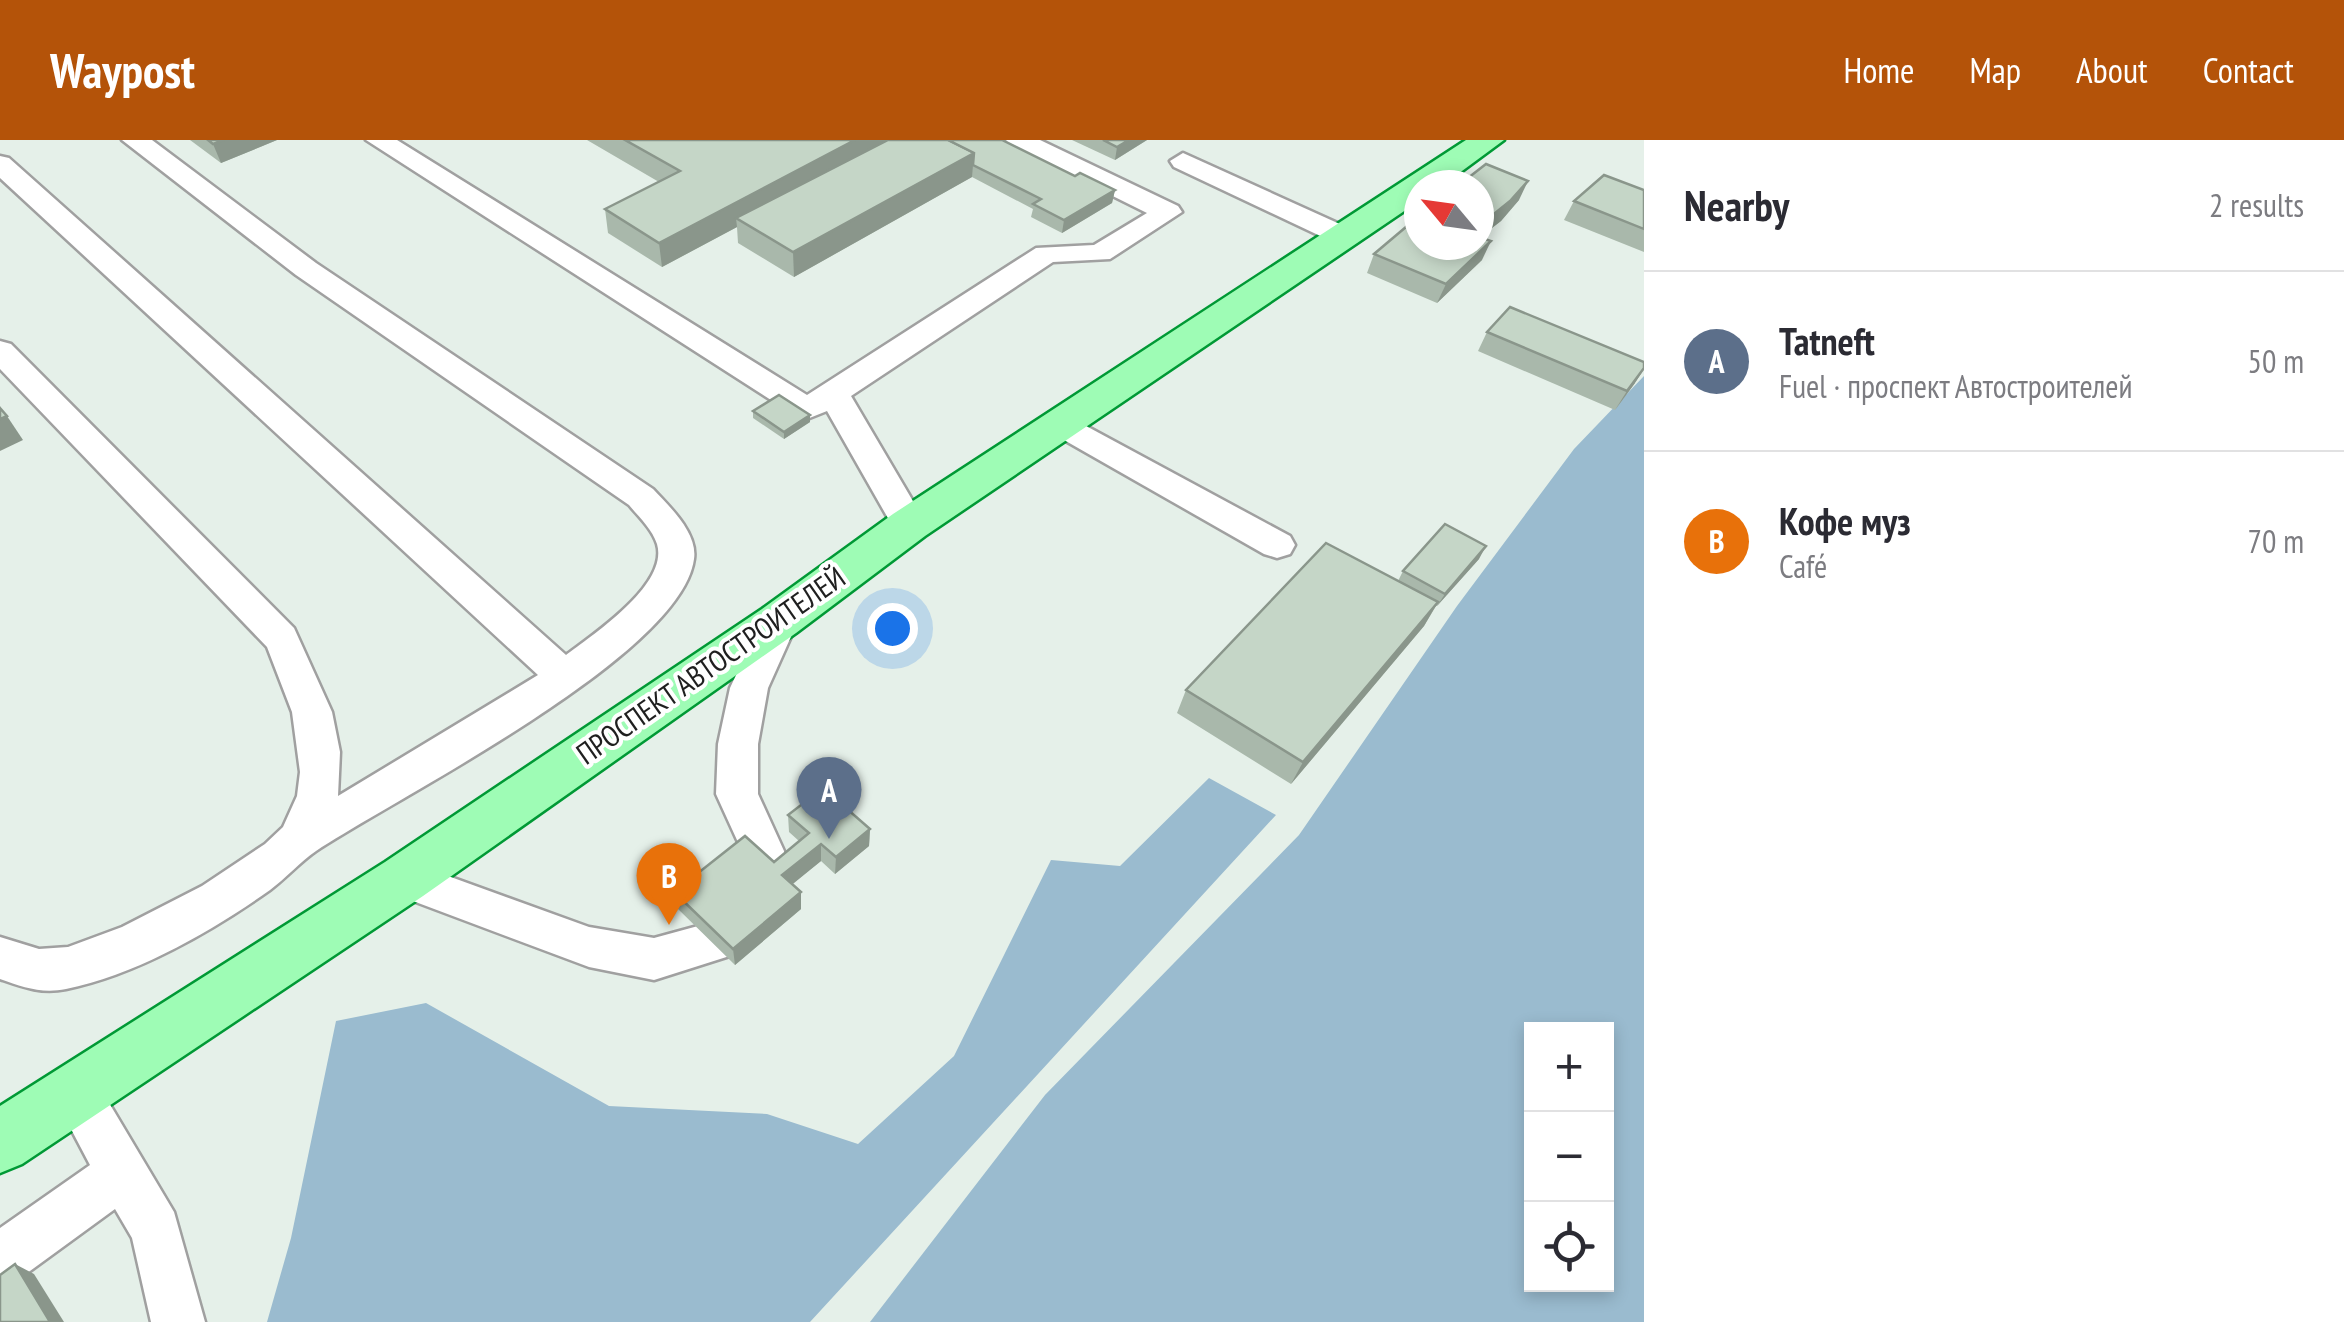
<!DOCTYPE html>
<html lang="en">
<head>
<meta charset="utf-8">
<style>
  :root { --surface:#fff; --page:#f7f7f7; --text:#2b2b33; --muted:#7c7c81; --line:#e1e1e2; --accent:#b45309 }
  body { margin:0; font-family:"PT Sans Narrow",sans-serif; background:var(--page); color:var(--text) }
  .controls { position:absolute; right:30px; bottom:30px; display:grid; overflow:hidden; border-radius:0px; box-shadow:0 5px 15px #0003 }
  .controls button { width:90px; height:90px; display:grid; place-items:center; padding:0; border:0; border-bottom:2px solid var(--line); background:var(--surface); color:var(--text); font:50px sans-serif }
  .compass { position:absolute; left:1404px; top:30px; width:90px; height:90px; border-radius:50%; background:var(--surface); box-shadow:0 5px 15px #0003; rotate:299deg }
  .you { position:absolute; left:892px; top:488px; width:35px; height:35px; margin:-25px; border:8px solid #fff; border-radius:50%; background:#1a73e8; box-shadow:0 0 0 15px #1a73e833 }
  .badge { display:grid; place-items:center; width:65px; height:65px; border-radius:50%; background:var(--accent); color:#fff; font-size:32px; font-weight:700 }
  .pin { position:absolute; translate:-50% -82px; filter:drop-shadow(0 2px 5px #0008) }
  .pin::after { content:''; position:absolute; top:52px; width:35px; height:30px; background:inherit; clip-path:polygon(0 0,100% 0,50% 100%) }
  .list { margin:0; padding:0; list-style:none }
  h2 { display:flex; justify-content:space-between; align-items:center; height:130px; margin:0; padding:0 40px; font-size:42px }
  h2 small { font-size:32px; font-weight:400; color:var(--muted) }
  .list li { display:grid; grid-template-columns:65px 1fr auto; gap:30px; align-items:center; box-sizing:border-box; height:180px; padding:0 40px; border-top:2px solid var(--line) }
  .list b { display:block; font-size:38px; white-space:nowrap }
  .list p { margin:0; font-size:32px; white-space:nowrap; color:var(--muted) }
  .list em { font-size:32px; font-style:normal; color:var(--muted) }
  .icon { flex:none; width:55px; height:55px; fill:none; stroke:currentColor; stroke-width:2; stroke-linecap:round; stroke-linejoin:round }
  .map { position:relative; flex:none; width:1644px; height:1182px; overflow:hidden }
  header { display:flex; align-items:center; gap:60px; box-sizing:border-box; height:140px; padding:0 50px; background:var(--accent); color:#fff }
  header strong { font-size:48px }
  nav { display:flex; gap:55px; margin-inline-start:auto; font-size:35px }
  main { display:flex }
  aside { flex:1; background:var(--surface) }
  .map>svg:first-child { display:block }
  .forest { fill:#9abbcf; fill-rule:evenodd }
  .lines { fill:none; stroke-linecap:round; stroke-linejoin:round }
  .minor-casing { stroke:#a0a0a0; stroke-width:5 }
  .major-casing { stroke:#009935; stroke-width:5 }
  .minor { fill:#fff; fill-rule:evenodd }
  .major { fill:#9efcb5; fill-rule:evenodd }
  .wall { fill:#a9b8ab }
  .shaded-wall { fill:#8a968b }
  .building { fill:#c5d6c7; stroke:#8a968b; stroke-width:2.5 }
  .labels { text-anchor:middle; stroke-width:8; stroke-linejoin:round; paint-order:stroke }
  .street-label { font-size:30px; fill:#1f1f1f; stroke:#fff }
</style>
</head>
<body>
<header>
<strong>Waypost</strong>
<nav><a>Home</a><a>Map</a><a>About</a><a>Contact</a></nav>
</header>
<main>
<div class="map">
<svg width="1644" height="1182" viewBox="0 0 1644 1182">
  <rect width="100%" height="100%" fill="#e5f0e9"/>
  <g class="forest">
    <path d="M1644,236V1182H870L1045,955L1299,695L1457,466L1574,309ZM1532,889H1606V1144H1532Z"/>
    <polygon points="1209,638 1276,675 810,1182 267,1182 291,1098 336,881 426,863 609,966 767,974 858,1004 954,916 1051,720 1120,726"/>
  </g>
  <g class="lines">
    <g class="minor-casing">
      <g id="minor">
        <path d="M122,0H152L316,123L653,349C669,366 698,393 694,419C681,516 397,657 316,711C300,722 286,738 270,750C212,791 136,835 66,849C41,854 23,847 0,839V797L39,809L68,807L122,787L202,746L265,704L283,687L297,656L300,632L292,572L267,507L0,229V201L11,204L294,488L332,572L340,612L338,656L538,535L0,38V16L9,18L566,515C594,494 669,444 657,404C652,389 639,377 629,365L296,135Z"/>
        <polygon points="366,0 397,0 807,255 1036,108 1094,105 1147,73 1010,5 1006,0 1040,0 1178,66 1182,72 1110,119 1053,122 851,256 927,385 921,394 909,397 897,394 827,271 807,279 796,276"/>
        <polygon points="1183,13 1353,90 1357,96 1353,102 1333,102 1174,27 1170,21"/>
        <polygon points="1062,273 1290,396 1295,405 1290,414 1277,418 1264,414 1050,292 1046,284 1050,276"/>
        <polygon points="779,467 792,471 798,481 768,548 758,604 758,654 784,711 784,757 778,771 739,813 654,840 589,827 389,752 382,739 389,726 404,720 589,787 654,798 709,783 740,750 742,711 716,654 718,604 730,548 766,471"/>
        <polygon points="76,929 93,936 174,1072 205,1182 151,1182 132,1098 115,1069 19,1139 0,1146 0,1088 90,1025 52,953 59,936"/>
      </g>
    </g>
    <g class="major-casing">
      <polygon id="major" points="1466,0 1504,0 1443,45 1419,45 1419,61 925,396 796,493 423,756 22,1024 0,1033 0,966 385,722 762,469 893,374"/>
    </g>
    <use href="#minor" class="minor"/>
    <use href="#major" class="major"/>
  </g>
  <g class="wall">
    <polygon points="190,0 277,0 221,23"/>
    <polygon points="587,0 1001,0 1075,36 1115,50 1112,63 1062,93 1031,77 1033,69 972,37 794,137 738,103 737,87 662,127 608,93 605,69 659,42"/>
    <polygon points="1072,0 1147,0 1115,20"/>
    <polygon points="1479,45 1519,60 1501,81 1480,97 1482,120 1437,163 1367,133 1374,114"/>
    <polygon points="1644,50 1644,112 1564,80 1574,61"/>
    <polygon points="1487,192 1635,243 1615,270 1478,211"/>
    <polygon points="753,271 810,282 784,299 753,278"/>
    <polygon points="1479,419 1437,466 1436,466 1424,486 1291,644 1177,573 1186,550 1398,441 1403,431"/>
    <polygon points="788,675 870,689 869,706 835,734 821,721 792,744 801,769 735,825 677,768 674,752 774,722 799,701 789,692"/>
  </g>
  <g class="shaded-wall">
    <polygon points="224,0 277,0 221,23 213,4"/>
    <polygon points="855,0 899,0 736,78 737,87 662,127 659,103"/>
    <polygon points="1129,0 1147,0 1115,20 1117,7"/>
    <polygon points="974,13 972,37 794,137 793,112"/>
    <polygon points="1528,41 1519,60 1501,81 1479,98 1479,86"/>
    <polygon points="1115,50 1112,63 1062,93 1064,80"/>
    <polygon points="1491,101 1482,120 1437,163 1446,144"/>
    <polygon points="1644,229 1635,243 1615,270 1627,251"/>
    <polygon points="810,275 810,282 784,299 784,292"/>
    <polygon points="7,276 23,300 0,311 0,279"/>
    <polygon points="1486,406 1479,419 1437,466 1445,454"/>
    <polygon points="1438,462 1424,486 1291,644 1303,622"/>
    <polygon points="870,689 869,706 835,734 836,717"/>
    <polygon points="821,704 821,721 783,752 782,735"/>
    <polygon points="801,752 801,769 735,825 733,809"/>
    <polygon points="15,1124 34,1134 64,1182 50,1182"/>
  </g>
  <g class="building">
    <polygon points="208,0 224,0 213,4"/>
    <polygon points="625,0 855,0 659,103 605,69 680,31"/>
    <polygon points="888,0 948,0 974,13 793,112 736,78"/>
    <polygon points="948,0 1002,0 1075,36 1080,33 1115,50 1064,80 1033,64 1041,59 973,25 974,13"/>
    <polygon points="1103,0 1129,0 1117,7"/>
    <polygon points="1486,24 1528,41 1510,61 1479,86 1479,45 1459,45"/>
    <polygon points="1604,35 1644,50 1644,89 1574,61"/>
    <polygon points="1419,76 1419,105 1479,105 1479,97 1491,101 1446,144 1374,114"/>
    <polygon points="1510,167 1644,222 1644,228 1627,251 1487,192"/>
    <polygon points="779,255 810,275 784,292 753,271"/>
    <polygon points="0,268 7,276 0,279"/>
    <polygon points="1445,384 1486,406 1445,454 1403,431"/>
    <polygon points="1326,403 1438,462 1303,622 1186,550"/>
    <polygon points="823,648 870,689 836,717 821,704 782,735 801,752 733,809 674,752 745,696 774,722 809,693 788,675"/>
    <polygon points="15,1124 50,1182 0,1182 0,1135"/>
  </g>
  <g class="labels">
    <g class="street-label">
      <text transform="translate(711 526) rotate(-35)" y="10">ПРОСПЕКТ АВТОСТРОИТЕЛЕЙ</text>
    </g>
  </g>
</svg>
<div class="controls">
<button>+</button>
<button>−</button>
<button><svg class="icon" aria-label="locate" viewBox="0 0 24 24"><circle cx="12" cy="12" r="6"/><path d="M12 2v4M12 18v4M2 12h4M18 12h4"/></svg></button>
</div>
<svg class="compass" viewBox="-18 -18 36 36"><path d="M0-13l5 13h-10z" fill="#e53935"/><path d="M0 13l5-13h-10z" fill="#7c7c81"/></svg>
<div class="you"></div>
<div class="pin badge" style="left:829px;top:699px;background:#5c6f8a">A</div>
<div class="pin badge" style="left:669px;top:785px;background:#e8710a">B</div>
</div>
<aside>
<h2>Nearby<small>2 results</small></h2>
<ul class="list">
<li><span class="badge" style="background:#5c6f8a">A</span><div><b>Tatneft</b><p>Fuel · проспект Автостроителей</p></div><em>50 m</em></li>
<li><span class="badge" style="background:#e8710a">B</span><div><b>Кофе муз</b><p>Café</p></div><em>70 m</em></li>
</ul>
</aside>
</main>
</body>
</html>
